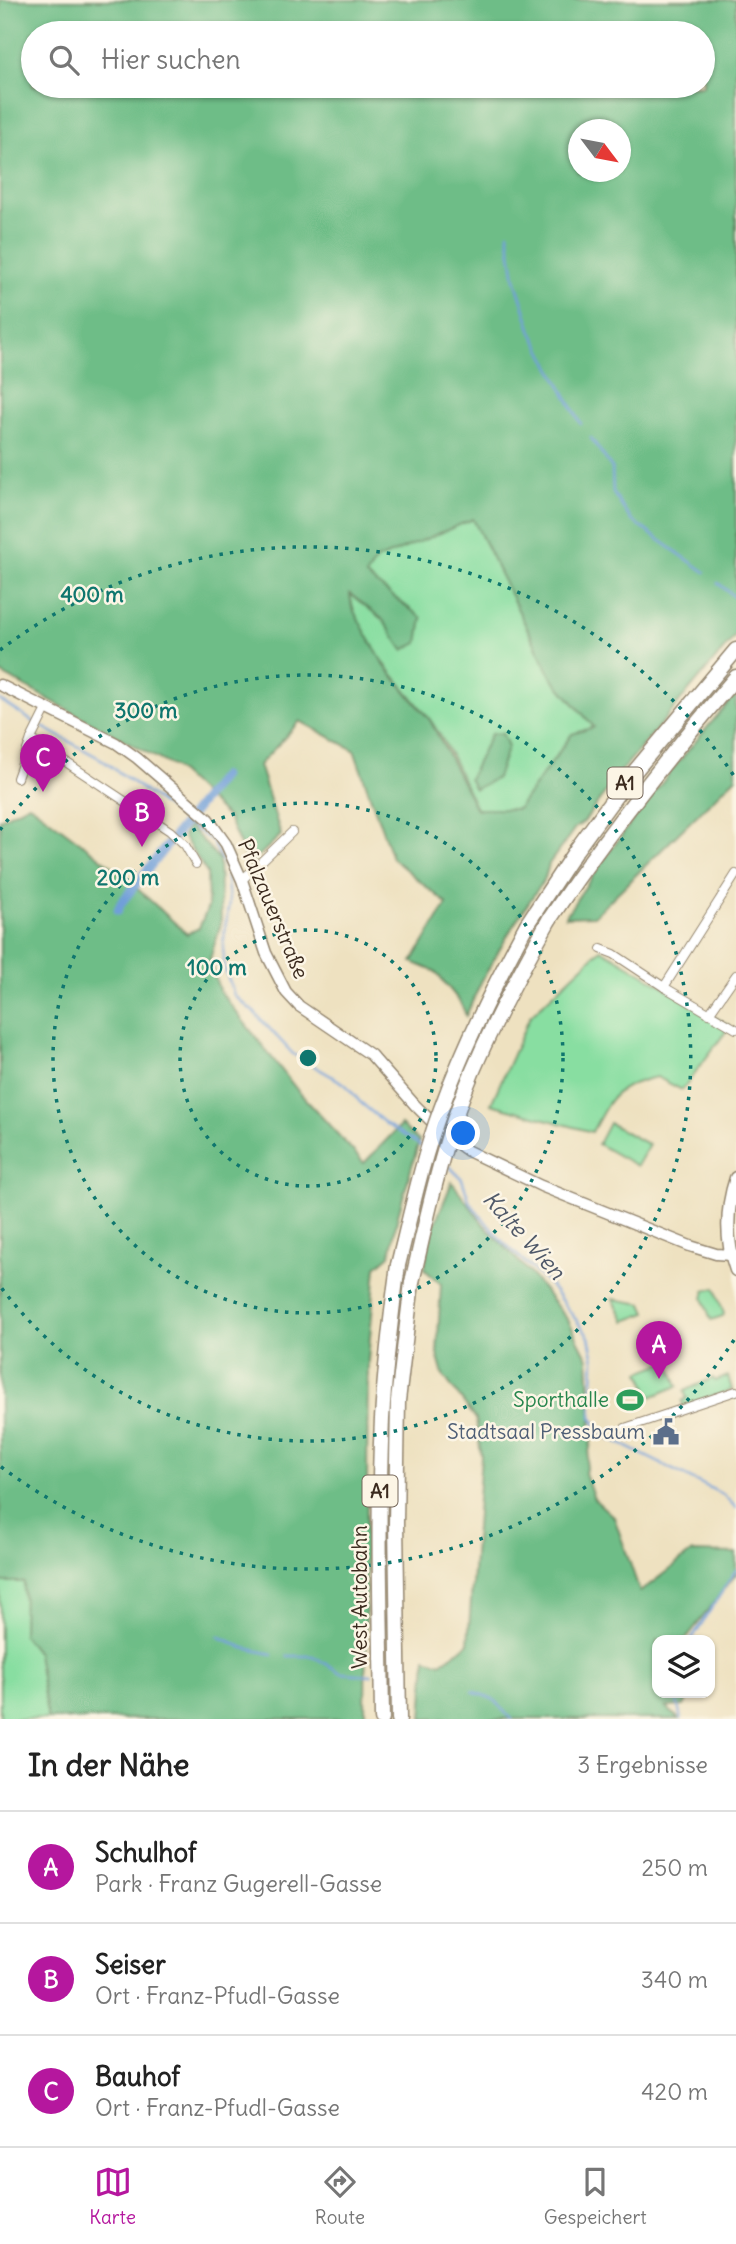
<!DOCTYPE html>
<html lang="de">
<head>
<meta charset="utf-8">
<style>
  :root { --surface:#fff; --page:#f6f6f6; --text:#222; --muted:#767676; --line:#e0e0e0; --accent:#b5179e }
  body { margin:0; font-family:Delius,sans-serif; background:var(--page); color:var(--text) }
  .controls { position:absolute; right:21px; bottom:21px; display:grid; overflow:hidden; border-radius:14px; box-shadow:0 2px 5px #0004 }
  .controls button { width:63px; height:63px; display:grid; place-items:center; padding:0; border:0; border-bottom:2px solid var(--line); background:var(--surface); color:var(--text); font:35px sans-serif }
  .compass { position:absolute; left:568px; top:119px; width:63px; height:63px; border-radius:50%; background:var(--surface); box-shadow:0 2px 5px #0004; rotate:122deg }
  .you { position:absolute; left:464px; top:1134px; width:24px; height:24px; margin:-18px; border:5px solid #fff; border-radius:50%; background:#1a73e8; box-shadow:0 0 0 10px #1a73e833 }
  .badge { display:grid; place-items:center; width:46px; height:46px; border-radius:50%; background:var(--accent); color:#fff; font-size:23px; font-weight:700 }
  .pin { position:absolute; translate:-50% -58px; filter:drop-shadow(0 2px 4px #0008) }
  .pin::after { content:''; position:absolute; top:37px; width:24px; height:21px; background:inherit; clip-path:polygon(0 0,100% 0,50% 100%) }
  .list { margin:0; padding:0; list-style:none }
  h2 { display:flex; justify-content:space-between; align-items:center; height:91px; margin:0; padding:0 28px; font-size:30px }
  h2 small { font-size:23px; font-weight:400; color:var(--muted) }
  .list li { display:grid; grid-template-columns:46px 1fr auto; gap:21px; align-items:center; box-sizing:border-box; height:112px; padding:0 28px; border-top:2px solid var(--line) }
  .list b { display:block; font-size:26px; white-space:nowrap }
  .list p { margin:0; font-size:23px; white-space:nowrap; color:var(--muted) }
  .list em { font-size:23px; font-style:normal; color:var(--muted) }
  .icon { flex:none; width:38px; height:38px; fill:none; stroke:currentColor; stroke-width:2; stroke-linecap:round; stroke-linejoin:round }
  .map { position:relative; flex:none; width:736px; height:1719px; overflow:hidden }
  .search { position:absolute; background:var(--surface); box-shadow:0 2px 5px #0004; left:21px; right:21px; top:21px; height:77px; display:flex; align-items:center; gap:18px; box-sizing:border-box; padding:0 24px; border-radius:38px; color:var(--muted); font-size:26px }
  .sheet { height:427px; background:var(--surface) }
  nav { display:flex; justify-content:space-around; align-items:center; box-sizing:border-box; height:98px; border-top:2px solid var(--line); background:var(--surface); font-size:19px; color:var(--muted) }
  nav a { display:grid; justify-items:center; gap:4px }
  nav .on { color:var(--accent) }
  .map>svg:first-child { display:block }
  .green { fill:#88dea1; stroke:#628460; stroke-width:2 }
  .forest { fill:#6ebd87; stroke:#547452; stroke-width:2; fill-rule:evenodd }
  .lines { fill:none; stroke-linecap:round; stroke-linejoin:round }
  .stream { stroke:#709fd9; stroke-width:2.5 }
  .canal { stroke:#709fd9; stroke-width:9 }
  .street-casing { stroke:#94866f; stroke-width:10 }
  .secondary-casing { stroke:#94866f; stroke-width:13 }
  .primary-casing { stroke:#94866f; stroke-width:15 }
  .highway-casing { stroke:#94866f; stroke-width:17 }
  .street { stroke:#fff; stroke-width:8 }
  .secondary { stroke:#fff; stroke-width:10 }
  .primary { stroke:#fff; stroke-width:12 }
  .highway { stroke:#fff; stroke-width:14 }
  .highway-bridge-casing { stroke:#94866f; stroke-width:17; stroke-linecap:butt }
  .highway-bridge { stroke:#fff; stroke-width:14 }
  .ring { fill:none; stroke:#0f766e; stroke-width:3.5; stroke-dasharray:3.5 7 }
  .labels { text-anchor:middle; stroke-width:5; stroke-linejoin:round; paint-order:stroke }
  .shield { fill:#fcf5e5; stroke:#75675a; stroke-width:2 }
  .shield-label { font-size:19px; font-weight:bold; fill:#3b2a1e }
  .street-label { font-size:21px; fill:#3b2a1e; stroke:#fcf5e5 }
  .leisure-label { font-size:21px; fill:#27864d; stroke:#fcf5e5; text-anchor:end }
  .service-label { font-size:21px; fill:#4e5e75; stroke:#fcf5e5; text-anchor:end }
  .water-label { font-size:23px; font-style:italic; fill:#505969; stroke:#fcf5e5 }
  .centre { fill:#0f766e; stroke:#fcf5e5; stroke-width:3.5 }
  .ring-label { font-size:21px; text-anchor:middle; font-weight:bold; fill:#0f766e; stroke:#fcf5e5; stroke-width:5; stroke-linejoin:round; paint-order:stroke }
</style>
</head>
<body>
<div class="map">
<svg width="736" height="1719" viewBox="0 0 736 1719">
  <rect width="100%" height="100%" fill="#fcf5e5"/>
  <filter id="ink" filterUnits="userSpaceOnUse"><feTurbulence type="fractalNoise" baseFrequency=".0143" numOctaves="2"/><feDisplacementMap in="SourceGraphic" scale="14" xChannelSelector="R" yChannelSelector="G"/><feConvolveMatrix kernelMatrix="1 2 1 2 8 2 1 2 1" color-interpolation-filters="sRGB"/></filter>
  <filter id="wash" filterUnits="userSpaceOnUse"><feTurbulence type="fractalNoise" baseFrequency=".00686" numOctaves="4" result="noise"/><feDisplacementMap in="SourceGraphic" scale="28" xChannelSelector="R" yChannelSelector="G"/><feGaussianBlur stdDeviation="1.57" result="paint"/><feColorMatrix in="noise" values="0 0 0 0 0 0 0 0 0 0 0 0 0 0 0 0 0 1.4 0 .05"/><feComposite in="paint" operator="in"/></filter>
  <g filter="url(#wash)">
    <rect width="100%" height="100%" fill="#eee1c0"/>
    <g class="green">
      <path d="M473,519L552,678L595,728L572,734L518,809H476C462,780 448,744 429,718C401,682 356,640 350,593L382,619L403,649L421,618L366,576L376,560Z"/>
      <path d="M601,949L730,1026L682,1090L657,1077C615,1086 611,1096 592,1132L491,1104L530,1016Z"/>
      <polygon points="609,1123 649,1145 637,1166 598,1144"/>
      <polygon points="715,1288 724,1314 723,1316 711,1320 703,1298 705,1291"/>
      <polygon points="613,1299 643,1304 647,1313 625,1321"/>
      <polygon points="668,1361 678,1386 651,1397 640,1372"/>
      <polygon points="728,1376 732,1390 683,1406 682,1401 687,1398 684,1391 713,1378 715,1381"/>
      <polygon points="25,1581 23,1635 37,1653 48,1719 0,1719 0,1582"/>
    </g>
    <g class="forest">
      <path d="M0,0H736V635L616,777L584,822L575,828L549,864L545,878L513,926L481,982L466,1016L461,1003L436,972L412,962L447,904L392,858L354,750L300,721L259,765L281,835L249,865L228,818L174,767L0,673ZM703,33V86H33V33ZM578,130H620V172H578ZM473,519L552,678L594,727L572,734L518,809H476L430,720L384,665L352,608L350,594L382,619L403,650L418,643L422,618L366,576L376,560Z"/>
      <path d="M736,694V777L594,916L565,917C616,838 674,765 736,694Z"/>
      <polygon points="502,733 508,746 497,778 475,789 469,779 491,734"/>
      <polygon points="29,804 117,870 187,934 199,928 208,907 207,873 183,836 189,826 219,859 221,923 210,959 219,990 298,1091 364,1163 401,1125 419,1141 398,1215 390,1255 376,1267 368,1360 365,1719 48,1719 37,1653 23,1635 24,1582 0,1582 0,819"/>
      <polygon points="452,1182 485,1226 529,1272 568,1320 588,1359 592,1437 585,1473 594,1499 614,1517 640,1592 692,1552 736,1553 736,1574 685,1640 657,1640 657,1693 690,1693 684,1706 666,1707 679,1719 422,1719 426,1658 441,1663 468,1644 481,1455 476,1419 443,1375 437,1354 441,1284 424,1269 433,1228"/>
    </g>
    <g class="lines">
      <g class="stream">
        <polyline points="508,233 515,279 532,332 581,424"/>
        <polyline points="591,438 612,468 613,493 631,520 705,572"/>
        <polyline points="718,583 736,598"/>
        <polyline points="0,700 35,723"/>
        <polyline points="41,726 101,759 212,841 226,869 229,902 223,944 224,966 234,995 255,1013 293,1054 345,1084 360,1102 386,1124 424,1148"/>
        <polyline points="447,1164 462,1179 470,1203 502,1241 549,1284 589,1337 594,1360 591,1417 603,1435 724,1495 736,1508"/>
        <polyline points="218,1636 244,1648 272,1654"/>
        <polyline points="691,1640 736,1570"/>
        <polyline points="287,1656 313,1656 341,1673 372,1675"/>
        <polyline points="472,1691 493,1699 511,1719"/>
        <polyline points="675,1693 681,1719"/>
      </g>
      <polyline class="canal" points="118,910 121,903 222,776"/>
    </g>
  </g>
  <g filter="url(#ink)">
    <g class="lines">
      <g class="street-casing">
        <g id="street">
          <polyline points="31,739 170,831 185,845 196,864"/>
          <polyline points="17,778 31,739 46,709"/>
          <polyline points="242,880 292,832"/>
          <polyline points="601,949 614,954 664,987 736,1029"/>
          <polyline points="664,987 736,874"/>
          <polyline points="709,1014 736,975"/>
          <polyline points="625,1428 736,1391"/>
        </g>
      </g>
      <g class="secondary-casing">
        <polyline id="secondary" points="0,685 116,743 137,758 208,819 226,844 242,880 266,953 286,992 299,1006 371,1055 415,1105 444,1134 468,1151 541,1186 690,1246 716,1254 731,1255"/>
      </g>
      <g class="primary-casing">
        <path id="primary" d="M736,1178C726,1209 725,1239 736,1270"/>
      </g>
      <g class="highway-casing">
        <g id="highway">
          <path d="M549,920C606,835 669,755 736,677"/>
          <polyline points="527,924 576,850 625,783 736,650"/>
          <path d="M382,1719C381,1619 377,1519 382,1419C385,1367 391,1316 398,1265"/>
          <polyline points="399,1719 396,1523 398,1401 412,1282"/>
        </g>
      </g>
      <use href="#street" class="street"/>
      <use href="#secondary" class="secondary"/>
      <use href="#primary" class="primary"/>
      <use href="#highway" class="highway"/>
      <g class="highway-bridge-casing">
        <g id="highway-bridge">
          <path d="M398,1265C411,1213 422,1160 441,1109C464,1045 494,985 527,924"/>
          <path d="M412,1282C425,1227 436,1173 454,1120C478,1050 513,985 549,920"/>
        </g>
      </g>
      <use href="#highway-bridge" class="highway-bridge"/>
    </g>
  </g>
  <g class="ring">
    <circle cx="308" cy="1058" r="128"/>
    <circle cx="308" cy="1058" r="255"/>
    <path d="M0 830A383 383 0 1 1 0 1286"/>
    <path d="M734 1340A511 511 0 0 1 0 1466M0 650A511 511 0 0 1 734 776"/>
  </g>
  <defs>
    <g id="stadium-bare" transform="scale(2.1)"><path d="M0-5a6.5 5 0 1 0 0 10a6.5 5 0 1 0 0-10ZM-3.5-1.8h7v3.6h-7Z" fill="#2e9e5b" stroke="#fcf5e5" stroke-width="2.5" paint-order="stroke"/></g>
    <g id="civic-bare" transform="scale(2.1)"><path d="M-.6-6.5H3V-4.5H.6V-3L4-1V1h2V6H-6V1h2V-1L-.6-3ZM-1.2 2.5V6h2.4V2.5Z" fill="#5c6f8a" stroke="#fcf5e5" stroke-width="2.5" paint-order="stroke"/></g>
  </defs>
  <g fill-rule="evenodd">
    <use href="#stadium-bare" x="630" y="1400"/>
    <use href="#civic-bare" x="666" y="1432"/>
  </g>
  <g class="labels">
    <g class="shield">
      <rect x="607.5" y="767.5" width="35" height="31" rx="5"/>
      <rect x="362.5" y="1475.5" width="35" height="31" rx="5"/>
    </g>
    <g class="shield-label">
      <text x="625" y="790">A1</text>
      <text x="380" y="1498">A1</text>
    </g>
    <g class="street-label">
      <text transform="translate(273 909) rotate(67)" y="7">Pfalzauerstraße</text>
      <text transform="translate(360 1597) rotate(-90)" y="7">West Autobahn</text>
    </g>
    <g class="leisure-label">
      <text x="609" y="1407">Sporthalle</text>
    </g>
    <g class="service-label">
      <text x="645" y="1439">Stadtsaal Pressbaum</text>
    </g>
    <g class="water-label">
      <text transform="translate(524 1235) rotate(48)" y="8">Kalte Wien</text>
    </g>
  </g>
  <circle cx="308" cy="1058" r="10" class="centre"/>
  <g class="ring-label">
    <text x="92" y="602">400 m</text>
    <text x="146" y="718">300 m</text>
    <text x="128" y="885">200 m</text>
    <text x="217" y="975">100 m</text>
  </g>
</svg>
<div class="controls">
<button><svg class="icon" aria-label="layers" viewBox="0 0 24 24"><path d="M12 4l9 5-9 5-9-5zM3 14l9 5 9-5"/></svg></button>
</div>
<svg class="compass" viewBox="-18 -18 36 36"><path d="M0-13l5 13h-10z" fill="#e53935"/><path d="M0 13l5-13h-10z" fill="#767676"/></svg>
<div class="you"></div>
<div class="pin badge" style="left:659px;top:1379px">A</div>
<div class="pin badge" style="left:142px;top:847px">B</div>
<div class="pin badge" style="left:43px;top:792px">C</div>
<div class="search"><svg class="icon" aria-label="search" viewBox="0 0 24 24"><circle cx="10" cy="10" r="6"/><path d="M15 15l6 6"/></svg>Hier suchen</div>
</div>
<section class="sheet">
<h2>In der Nähe<small>3 Ergebnisse</small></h2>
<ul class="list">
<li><span class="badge">A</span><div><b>Schulhof</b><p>Park · Franz Gugerell-Gasse</p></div><em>250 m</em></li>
<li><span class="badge">B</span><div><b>Seiser</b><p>Ort · Franz-Pfudl-Gasse</p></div><em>340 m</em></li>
<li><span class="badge">C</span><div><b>Bauhof</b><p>Ort · Franz-Pfudl-Gasse</p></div><em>420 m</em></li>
</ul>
</section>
<nav>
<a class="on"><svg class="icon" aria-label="map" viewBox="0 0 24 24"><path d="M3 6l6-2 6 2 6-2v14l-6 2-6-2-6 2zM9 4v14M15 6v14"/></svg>Karte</a>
<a><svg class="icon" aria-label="directions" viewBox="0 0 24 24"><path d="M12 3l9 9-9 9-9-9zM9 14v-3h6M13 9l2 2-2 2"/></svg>Route</a>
<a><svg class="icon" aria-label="saved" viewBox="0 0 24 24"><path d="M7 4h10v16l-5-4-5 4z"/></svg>Gespeichert</a>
</nav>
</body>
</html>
